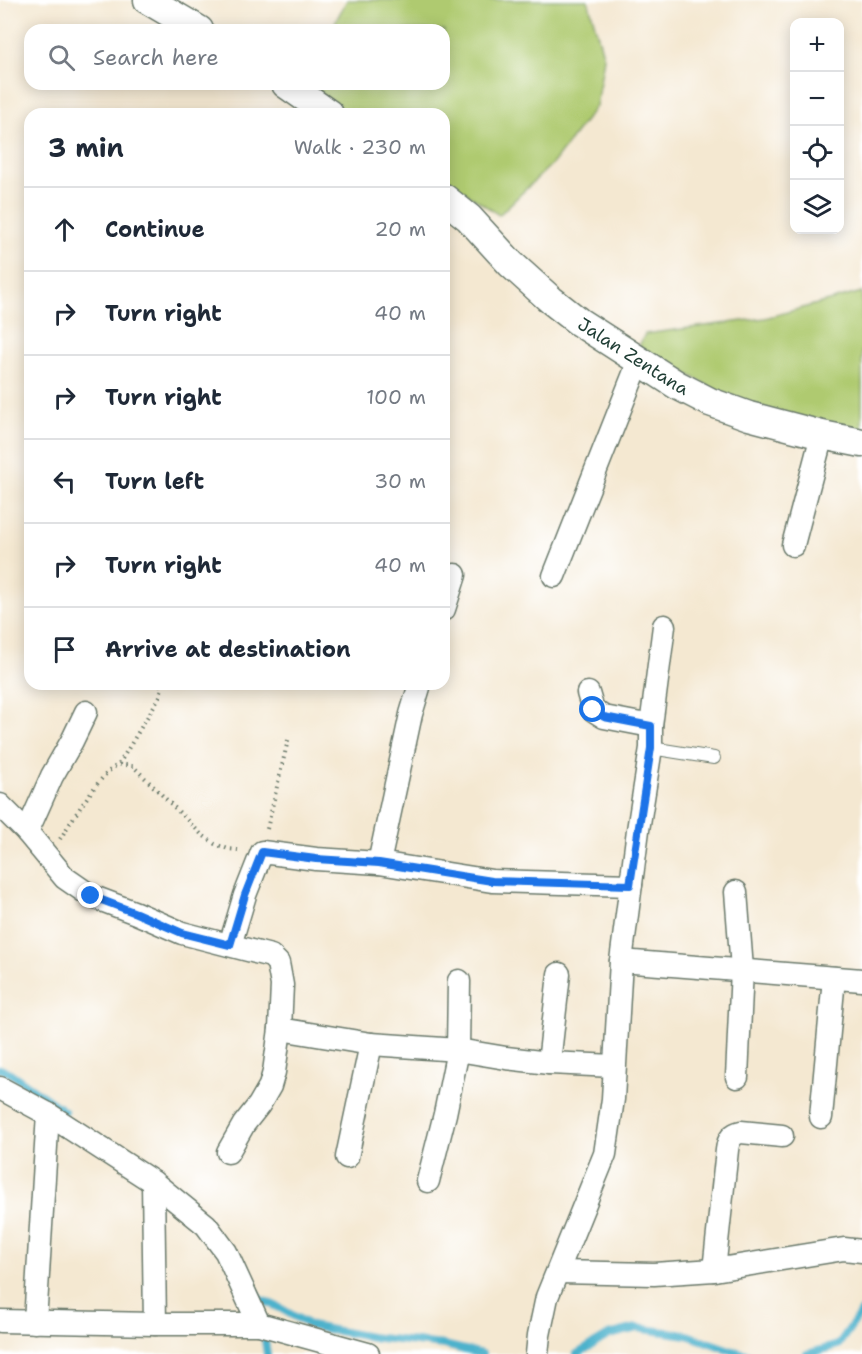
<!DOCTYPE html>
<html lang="en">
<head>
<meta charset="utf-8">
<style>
  :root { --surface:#fff; --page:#f6f6f7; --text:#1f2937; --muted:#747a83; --line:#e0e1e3 }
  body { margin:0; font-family:"Shantell Sans",sans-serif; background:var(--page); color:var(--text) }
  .controls { position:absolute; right:18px; top:18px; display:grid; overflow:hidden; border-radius:12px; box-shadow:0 3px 15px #0003 }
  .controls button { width:54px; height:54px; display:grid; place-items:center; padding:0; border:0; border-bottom:2px solid var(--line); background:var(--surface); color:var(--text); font:30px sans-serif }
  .stop { position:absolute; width:18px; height:18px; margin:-14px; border:4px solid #1a73e8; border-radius:50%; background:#fff }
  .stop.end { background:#1a73e8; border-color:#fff; box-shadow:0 2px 6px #0008 }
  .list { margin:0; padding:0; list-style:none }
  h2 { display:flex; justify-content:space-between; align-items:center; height:78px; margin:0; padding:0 24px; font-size:26px }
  h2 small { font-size:20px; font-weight:400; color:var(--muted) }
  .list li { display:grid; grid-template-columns:39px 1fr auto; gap:18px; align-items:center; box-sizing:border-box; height:84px; padding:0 24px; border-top:2px solid var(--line) }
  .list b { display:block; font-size:22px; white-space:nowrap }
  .list em { font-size:20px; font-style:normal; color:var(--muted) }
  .icon { flex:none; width:33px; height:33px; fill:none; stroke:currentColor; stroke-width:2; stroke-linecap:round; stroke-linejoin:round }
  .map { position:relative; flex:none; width:862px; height:1354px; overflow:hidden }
  .search { position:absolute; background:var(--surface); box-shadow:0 3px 15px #0003; left:24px; top:24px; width:426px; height:66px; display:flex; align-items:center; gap:15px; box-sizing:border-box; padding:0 21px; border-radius:18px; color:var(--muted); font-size:22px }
  .panel { position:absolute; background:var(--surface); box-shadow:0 3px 15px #0003; left:24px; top:108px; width:426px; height:582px; border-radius:18px }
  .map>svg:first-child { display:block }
  .green { fill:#afca70; stroke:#678452; stroke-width:1.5 }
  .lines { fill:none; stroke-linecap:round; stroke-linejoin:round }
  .stream { stroke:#4db2cc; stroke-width:8 }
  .service-casing { stroke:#6a796b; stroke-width:14 }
  .minor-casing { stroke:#6a796b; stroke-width:25 }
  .tertiary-casing { stroke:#6a796b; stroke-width:31 }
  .path { stroke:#6a796b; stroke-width:4; stroke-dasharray:1.5 4.5; stroke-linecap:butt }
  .service { stroke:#fff; stroke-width:12 }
  .minor { stroke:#fff; stroke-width:22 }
  .tertiary { stroke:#fff; stroke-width:28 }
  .route { stroke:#1a73e8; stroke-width:8 }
  .labels { text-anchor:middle; stroke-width:6; stroke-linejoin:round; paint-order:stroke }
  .street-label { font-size:18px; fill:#1f3d34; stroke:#fff }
</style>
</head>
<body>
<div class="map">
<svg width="862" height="1354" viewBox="0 0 862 1354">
  <rect width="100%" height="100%" fill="#fff"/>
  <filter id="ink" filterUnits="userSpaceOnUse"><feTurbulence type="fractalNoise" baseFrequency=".0167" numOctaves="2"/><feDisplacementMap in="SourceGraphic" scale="12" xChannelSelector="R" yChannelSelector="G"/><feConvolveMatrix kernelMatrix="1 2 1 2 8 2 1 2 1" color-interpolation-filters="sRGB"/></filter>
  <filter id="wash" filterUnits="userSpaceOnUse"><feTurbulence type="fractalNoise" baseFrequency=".008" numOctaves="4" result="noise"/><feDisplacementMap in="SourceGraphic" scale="24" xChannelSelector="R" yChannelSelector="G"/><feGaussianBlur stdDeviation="1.35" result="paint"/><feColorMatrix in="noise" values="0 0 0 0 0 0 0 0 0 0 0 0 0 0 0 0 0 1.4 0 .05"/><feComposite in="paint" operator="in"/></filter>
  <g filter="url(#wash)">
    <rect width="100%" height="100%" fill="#f4e8d1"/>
    <g class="green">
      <polygon points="347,0 588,0 604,58 596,106 554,162 499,215 444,178 444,114 349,114 304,84 444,84 444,30 331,30"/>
      <polygon points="862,292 862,430 782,414 717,391 639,346 645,334 765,318"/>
    </g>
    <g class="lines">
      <g class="stream">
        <polyline points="0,1069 10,1073 64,1111"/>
        <polyline points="255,1291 260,1299 280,1308 311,1326 370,1337 444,1345 482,1354"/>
        <polyline points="263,1327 267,1354"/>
        <polyline points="577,1354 609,1335 637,1328 687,1335 733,1351 747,1354"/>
        <polyline points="807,1354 838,1345 862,1311"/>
      </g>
    </g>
  </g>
  <g filter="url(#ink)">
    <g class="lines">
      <g class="service-casing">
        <polyline id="service" points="651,748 714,758"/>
      </g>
      <g class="minor-casing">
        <g id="minor">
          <polyline points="793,545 822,435"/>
          <polyline points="554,576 639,361"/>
          <polyline points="444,609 455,575"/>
          <polyline points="588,693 593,710 604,717 651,726"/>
          <polyline points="0,805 27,832 65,878 91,896 136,913 182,933 271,956 278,963 282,985 280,1029 371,1044 458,1050 506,1058 549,1063 614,1066"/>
          <polyline points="27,832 52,776 72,741 86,712"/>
          <polyline points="379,863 411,714 420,684"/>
          <polyline points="736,892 742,969 737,1077"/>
          <polyline points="230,945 245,895 262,852 316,859 379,863 492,881 631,885"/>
          <polyline points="621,961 638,830 651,748 651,726 664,626"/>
          <polyline points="549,1063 559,974"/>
          <polyline points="0,1088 48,1114 153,1182 206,1225 226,1252 259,1324"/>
          <polyline points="821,1117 834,978"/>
          <polyline points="228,1152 244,1124 259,1105 270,1086 274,1072 280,1029"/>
          <polyline points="347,1157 371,1044"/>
          <polyline points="428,1181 445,1114 458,1050 459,981"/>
          <polyline points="153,1182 155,1324"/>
          <path d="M714,1270L727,1150C728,1141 731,1134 741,1132L782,1136"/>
          <polyline points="558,1272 654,1274 714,1270 844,1249 862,1251"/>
          <polyline points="0,1321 155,1324 259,1324 368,1354"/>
          <polyline points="35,1322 48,1114"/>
          <polyline points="537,1354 539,1335 547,1297 605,1154 613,1099 621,961 862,980"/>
        </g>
      </g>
      <g class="tertiary-casing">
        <g id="tertiary">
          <polyline points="148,0 199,30"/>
          <polyline points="286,84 329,114"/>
          <path id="s1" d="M444,198L469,218L511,264L551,300L579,322L677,385L710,402L749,416L822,435L862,443"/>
        </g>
      </g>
      <g class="path">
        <polyline points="119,764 160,696 162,687 160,684"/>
        <polyline points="267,829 289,736"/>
        <path d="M60,839C70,824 102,769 119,765C122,764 129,766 133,766L201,834L215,844L228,849L238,850"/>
      </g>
      <use href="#service" class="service"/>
      <use href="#minor" class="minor"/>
      <use href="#tertiary" class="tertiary"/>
    </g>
  </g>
  <g class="lines" filter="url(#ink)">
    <polyline class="route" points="91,896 136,913 182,933 230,945 245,895 262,852 316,859 379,863 492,881 630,885 651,748 651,726 604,717 593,710"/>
  </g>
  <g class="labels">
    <g class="street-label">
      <text dy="6" stroke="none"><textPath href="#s1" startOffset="248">Jalan Zentana</textPath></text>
    </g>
  </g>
</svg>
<div class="controls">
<button>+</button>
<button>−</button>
<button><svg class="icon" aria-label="locate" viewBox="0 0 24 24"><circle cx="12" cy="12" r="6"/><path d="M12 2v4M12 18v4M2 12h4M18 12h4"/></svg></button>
<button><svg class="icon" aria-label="layers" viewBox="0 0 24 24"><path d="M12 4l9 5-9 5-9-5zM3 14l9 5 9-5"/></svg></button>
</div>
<div class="stop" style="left:593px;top:710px"></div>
<div class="stop end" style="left:91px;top:896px"></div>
<div class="search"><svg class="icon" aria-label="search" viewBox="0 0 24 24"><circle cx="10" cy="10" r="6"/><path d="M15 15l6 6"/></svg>Search here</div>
<section class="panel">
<h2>3 min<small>Walk · 230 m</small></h2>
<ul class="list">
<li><svg class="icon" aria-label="ahead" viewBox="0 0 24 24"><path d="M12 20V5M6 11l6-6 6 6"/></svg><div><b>Continue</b></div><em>20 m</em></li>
<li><svg class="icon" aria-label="right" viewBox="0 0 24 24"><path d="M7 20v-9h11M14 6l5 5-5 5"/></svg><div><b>Turn right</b></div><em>40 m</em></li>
<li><svg class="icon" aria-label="right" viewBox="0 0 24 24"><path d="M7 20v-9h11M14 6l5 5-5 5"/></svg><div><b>Turn right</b></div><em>100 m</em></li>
<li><svg class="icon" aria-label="left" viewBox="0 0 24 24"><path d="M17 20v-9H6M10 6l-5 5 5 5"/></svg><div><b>Turn left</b></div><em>30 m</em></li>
<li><svg class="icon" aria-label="right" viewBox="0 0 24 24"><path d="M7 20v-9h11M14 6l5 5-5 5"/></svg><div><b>Turn right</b></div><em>40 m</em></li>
<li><svg class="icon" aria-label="arrive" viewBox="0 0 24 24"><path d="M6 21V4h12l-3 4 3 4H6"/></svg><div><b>Arrive at destination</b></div></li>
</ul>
</section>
</div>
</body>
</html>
